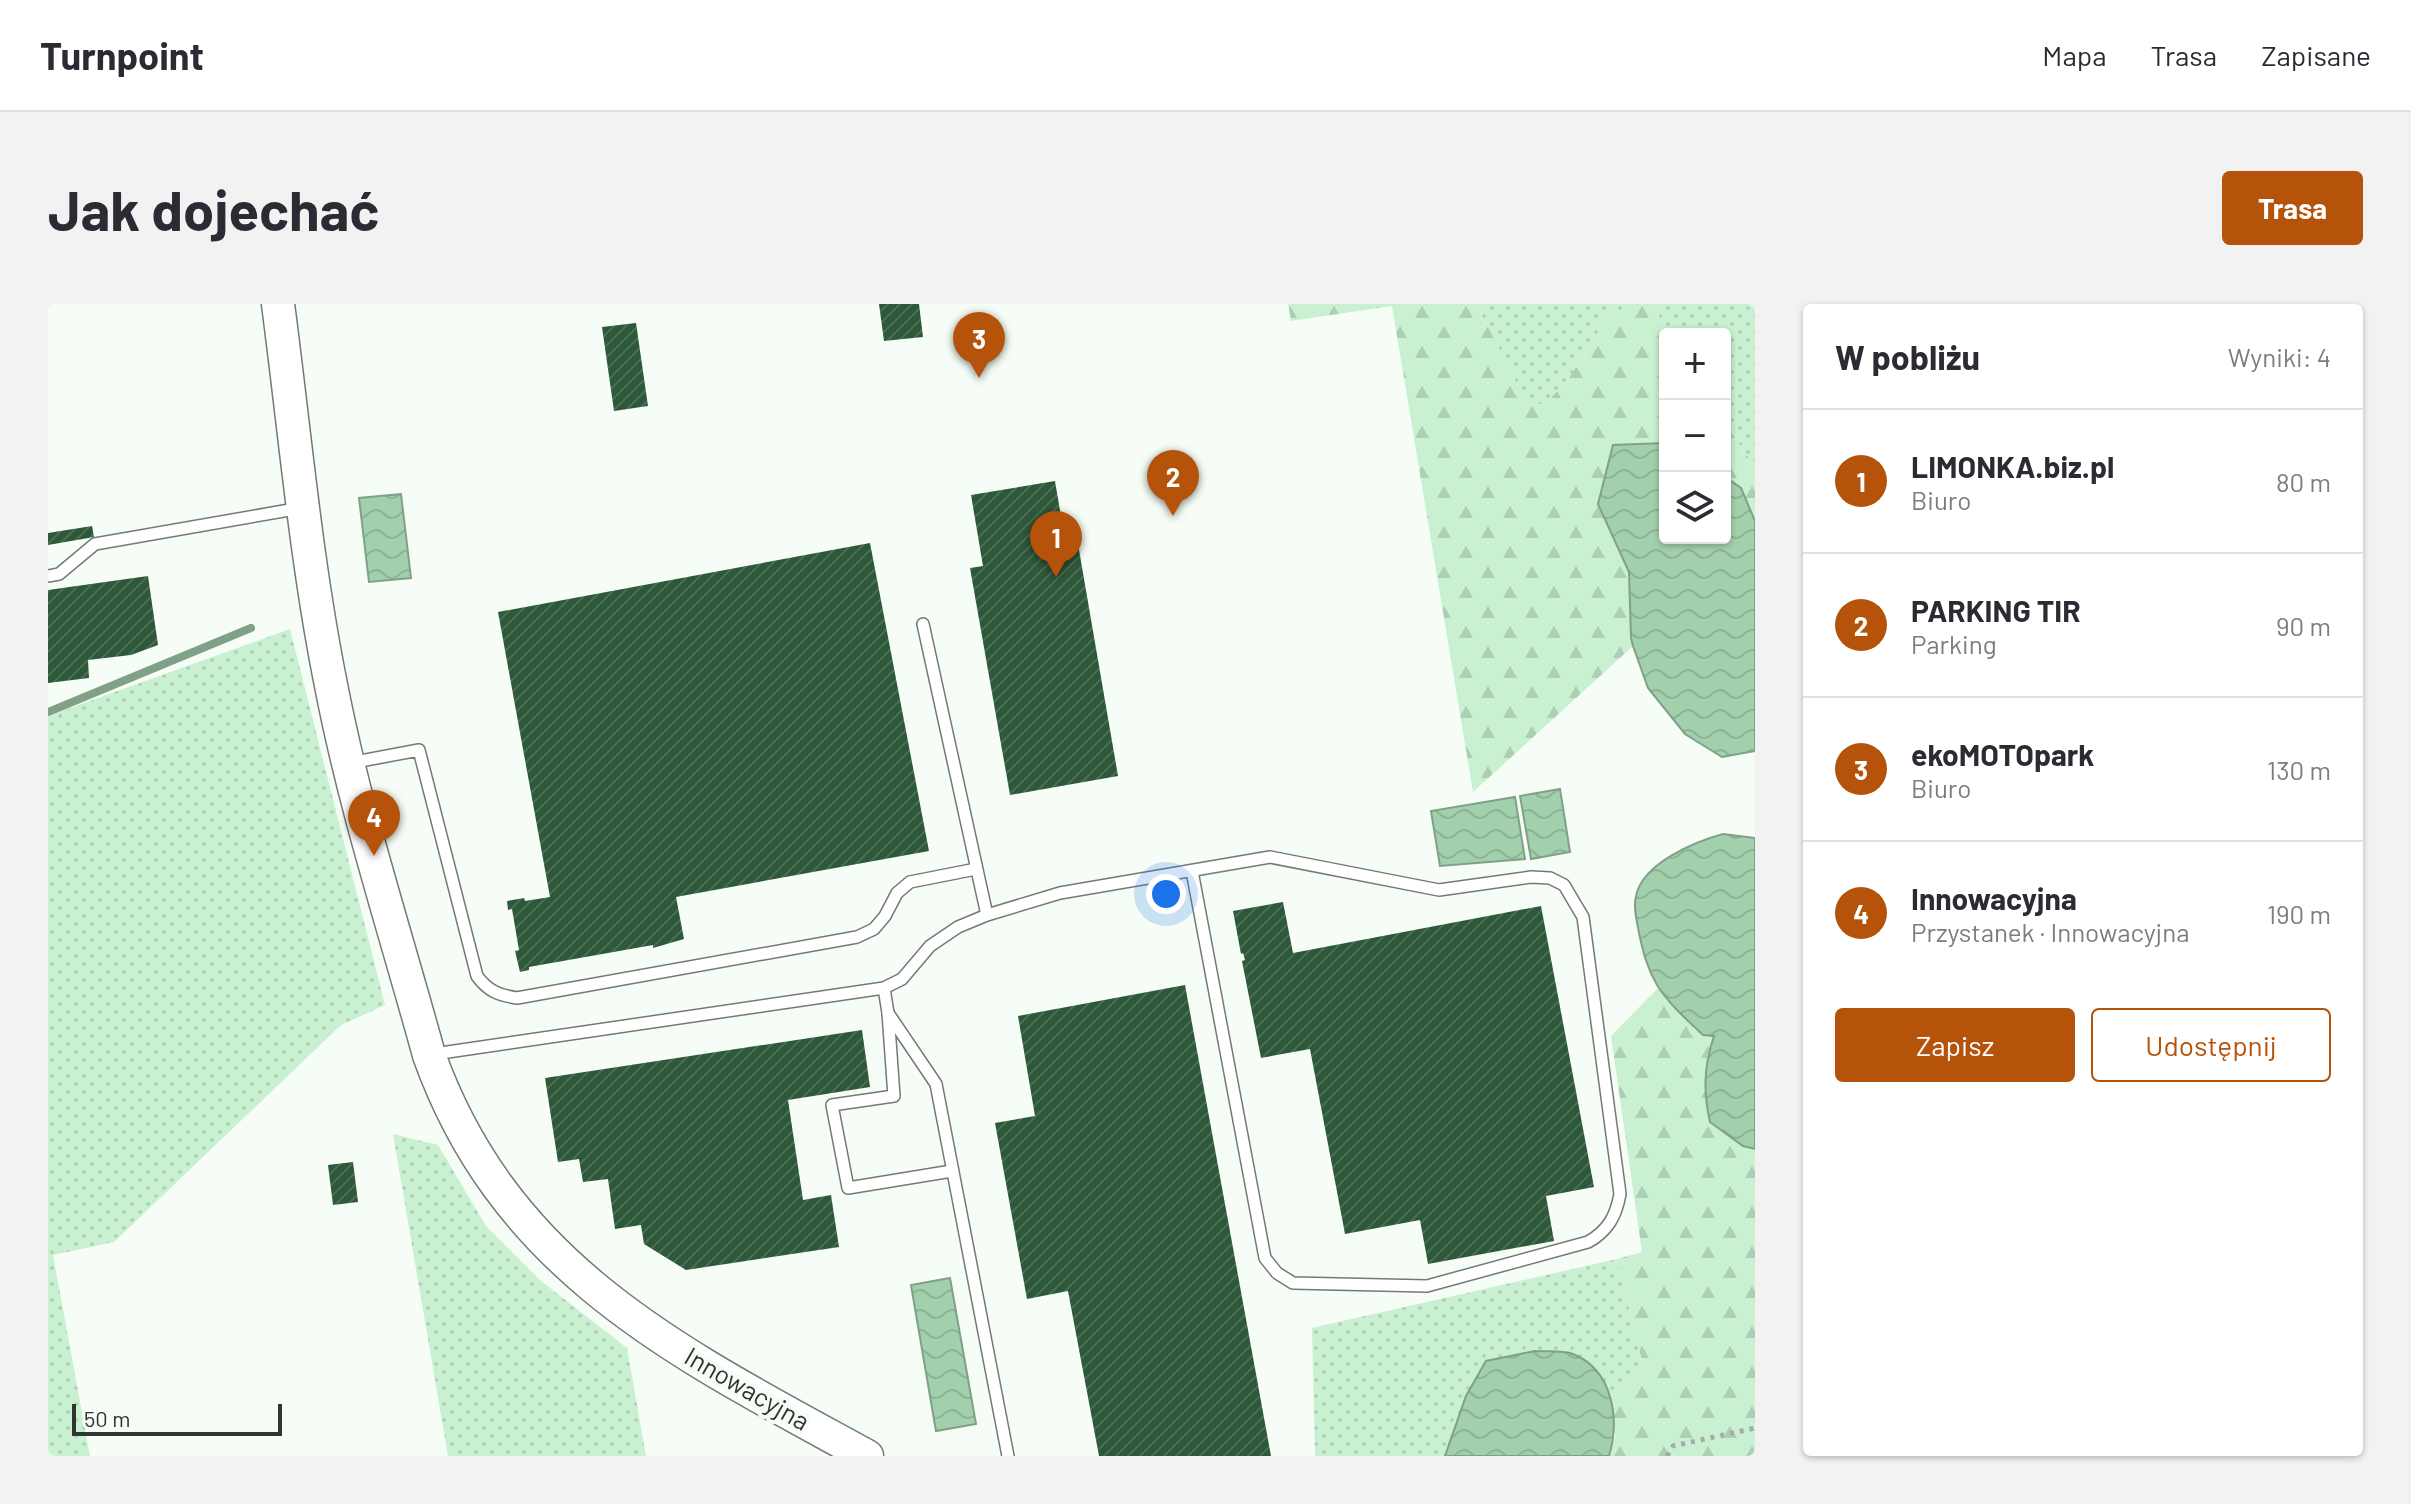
<!DOCTYPE html>
<html lang="pl">
<head>
<meta charset="utf-8">
<style>
  :root { --surface:#fff; --page:#f2f2f3; --text:#2b2b33; --muted:#7c7c81; --line:#e1e1e2; --accent:#b45309 }
  body { margin:0; font-family:Barlow,sans-serif; background:var(--page); color:var(--text) }
  .controls { position:absolute; right:24px; top:24px; display:grid; overflow:hidden; border-radius:8px; box-shadow:0 2px 6px #0004 }
  .controls button { width:72px; height:72px; display:grid; place-items:center; padding:0; border:0; border-bottom:2px solid var(--line); background:var(--surface); color:var(--text); font:40px sans-serif }
  .scale { position:absolute; left:24px; bottom:20px; width:210px; box-sizing:border-box; padding-left:8px; border:4px solid #313432; border-top:0; font-size:22px; line-height:28px; white-space:nowrap; color:#313432; -webkit-text-stroke:6px #f5fdf6; paint-order:stroke }
  .you { position:absolute; left:1118px; top:590px; width:28px; height:28px; margin:-20px; border:6px solid #fff; border-radius:50%; background:#1a73e8; box-shadow:0 0 0 12px #1a73e833 }
  .badge { display:grid; place-items:center; width:52px; height:52px; border-radius:50%; background:var(--accent); color:#fff; font-size:26px; font-weight:700 }
  .pin { position:absolute; translate:-50% -66px; filter:drop-shadow(0 2px 4px #0008) }
  .pin::after { content:''; position:absolute; top:42px; width:28px; height:24px; background:inherit; clip-path:polygon(0 0,100% 0,50% 100%) }
  .list { margin:0; padding:0; list-style:none }
  h2 { display:flex; justify-content:space-between; align-items:center; height:104px; margin:0; padding:0 32px; font-size:34px }
  h2 small { font-size:26px; font-weight:400; color:var(--muted) }
  .list li { display:grid; grid-template-columns:52px 1fr auto; gap:24px; align-items:center; box-sizing:border-box; height:144px; padding:0 32px; border-top:2px solid var(--line) }
  .list b { display:block; font-size:30px; white-space:nowrap }
  .list p { margin:0; font-size:26px; white-space:nowrap; color:var(--muted) }
  .list em { font-size:26px; font-style:normal; color:var(--muted) }
  .actions { display:flex; gap:16px; padding:24px 32px }
  .actions a { flex:1; padding:18px 0; border:2px solid var(--accent); border-radius:8px; text-align:center; font-size:28px; color:var(--accent) }
  .actions .main { background:var(--accent); color:#fff }
  .icon { flex:none; width:44px; height:44px; fill:none; stroke:currentColor; stroke-width:2; stroke-linecap:round; stroke-linejoin:round }
  .map { position:relative; flex:none; width:1707px; height:1152px; overflow:hidden; border-radius:8px }
  header { display:flex; align-items:center; gap:48px; box-sizing:border-box; height:112px; padding:0 40px; background:var(--surface); border-bottom:2px solid var(--line) }
  header strong { font-size:38px }
  nav { display:flex; gap:44px; margin-inline-start:auto; font-size:28px }
  .intro { display:flex; align-items:center; justify-content:space-between; box-sizing:border-box; height:192px; padding:0 48px }
  h1 { margin:0; font-size:56px }
  .button { padding:20px 36px; border-radius:8px; background:var(--accent); color:#fff; font-size:28px; font-weight:700 }
  main { display:flex; gap:48px; padding:0 48px }
  aside { flex:1; background:var(--surface); border-radius:8px; box-shadow:0 2px 6px #0004 }
  .map>svg:first-child { display:block }
  .grass { fill:url(#grass-dots) }
  .forest { fill:url(#forest-firs) }
  .water { fill:url(#water-waves); stroke:#80a187; stroke-width:2 }
  .lines { fill:none; stroke-linecap:round; stroke-linejoin:round }
  .stream { stroke:#80a187; stroke-width:8 }
  .building { fill:url(#building-hatch) }
  .lane-casing { stroke:#737a74; stroke-width:14 }
  .secondary-casing { stroke:#737a74; stroke-width:35 }
  .path { stroke:#a5aba6; stroke-width:5; stroke-dasharray:4 6; stroke-linecap:butt }
  .lane { stroke:#fff; stroke-width:11 }
  .secondary { stroke:#fff; stroke-width:32 }
  .labels { text-anchor:middle; stroke-width:8; stroke-linejoin:round; paint-order:stroke }
  .street-label { font-size:26px; fill:#313432; stroke:#f5fdf6 }
</style>
</head>
<body>
<header>
<strong>Turnpoint</strong>
<nav><a>Mapa</a><a>Trasa</a><a>Zapisane</a></nav>
</header>
<div class="intro"><h1>Jak dojechać</h1><a class="button">Trasa</a></div>
<main>
<div class="map">
<svg width="1707" height="1152" viewBox="0 0 1707 1152">
  <defs>
    <pattern id="grass-dots" width="8" height="8" patternUnits="userSpaceOnUse" patternTransform="scale(2)"><rect width="8" height="8" fill="#c8f0d1"/><path d="M2 2h.1M6 6h.1" fill="none" stroke="#acceb4" stroke-width="1.8" stroke-linecap="round"/></pattern>
    <pattern id="forest-firs" width="22" height="20" patternUnits="userSpaceOnUse" patternTransform="scale(2)"><rect width="22" height="20" fill="#c8f0d1"/><path d="M5 1l3.5 6h-7zM16 11l3.5 6h-7z" fill="#acceb4"/></pattern>
    <pattern id="water-waves" width="16" height="10" patternUnits="userSpaceOnUse" patternTransform="scale(2)"><rect width="16" height="10" fill="#a2d0ac"/><path d="M0 5q4-4 8 0t8 0" fill="none" stroke="#8cb394"/></pattern>
    <pattern id="building-hatch" width="6" height="6" patternUnits="userSpaceOnUse" patternTransform="scale(2)"><rect width="6" height="6" fill="#2d5839"/><path d="M-1 1l2-2M0 6l6-6M5 7l2-2" fill="none" stroke="#4b6d54"/></pattern>
  </defs>
  <rect width="100%" height="100%" fill="#f5fdf6"/>
  <g class="grass">
    <path d="M1428,0H1597L1560,9C1543,42 1524,74 1497,100H1479Z"/>
    <polygon points="1608,0 1707,0 1707,163 1677,119 1677,30 1617,30 1617,39"/>
    <polygon points="242,325 337,701 293,721 66,938 5,951 42,1152 0,1152 0,412"/>
    <polygon points="345,830 390,841 438,922 493,977 579,1044 598,1152 400,1152"/>
    <polygon points="1569,955 1596,1065 1563,1091 1550,1066 1524,1049 1418,1092 1397,1152 1267,1152 1264,1024"/>
  </g>
  <g class="forest">
    <path d="M1240,0H1428L1479,99L1497,100C1524,74 1543,42 1560,9L1597,0H1608L1617,39V139L1565,141L1550,200L1581,268L1583,334L1585,342L1425,488L1344,2L1243,17Z"/>
    <polygon points="1677,119 1707,163 1707,217 1693,184 1677,173"/>
    <polygon points="1611,683 1629,706 1667,731 1659,753 1695,842 1707,845 1707,1152 1561,1152 1567,1133 1563,1091 1596,1065 1569,955 1594,948 1563,732"/>
  </g>
  <g class="water">
    <polygon points="1617,139 1617,234 1677,234 1677,173 1693,184 1707,217 1707,447 1674,453 1637,430 1600,384 1585,342 1583,334 1581,268 1550,200 1565,141"/>
    <polygon points="353,190 363,274 321,278 311,194"/>
    <polygon points="1512,485 1522,548 1483,555 1472,492"/>
    <polygon points="1467,493 1477,555 1392,562 1383,507"/>
    <path d="M1675,530L1707,534V845L1695,842L1662,818C1655,787 1656,762 1666,732L1655,731C1639,716 1621,700 1609,681C1599,664 1595,648 1591,629C1589,617 1585,604 1588,592C1595,559 1646,538 1675,530Z"/>
    <polygon points="902,974 928,1120 888,1127 863,981"/>
    <path d="M1487,1047C1498,1048 1515,1046 1525,1050C1565,1066 1572,1115 1561,1152H1397L1418,1092L1438,1057Z"/>
  </g>
  <g class="lines">
    <polyline class="stream" points="0,408 203,324"/>
  </g>
  <g class="building">
    <polygon points="831,0 871,0 875,33 836,37"/>
    <polygon points="588,19 600,102 566,107 554,23"/>
    <polygon points="1007,177 1018,242 1030,240 1070,472 962,491 922,264 935,262 923,191"/>
    <polygon points="44,222 46,233 0,241 0,229"/>
    <polygon points="822,239 881,547 628,593 636,635 605,644 605,641 481,663 481,666 472,668 467,647 471,646 464,605 460,606 459,597 476,594 477,597 502,593 450,308"/>
    <polygon points="100,272 110,341 83,351 40,356 41,374 0,379 0,286"/>
    <polygon points="1235,598 1245,649 1493,602 1546,883 1498,892 1506,937 1380,960 1372,916 1297,930 1262,745 1213,754 1194,657 1197,656 1195,649 1193,650 1185,607"/>
    <polygon points="1137,681 1223,1152 1051,1152 1020,987 979,995 947,819 987,812 970,712"/>
    <polygon points="814,726 822,783 740,796 755,896 783,891 791,943 638,966 596,940 593,921 567,925 560,875 535,878 531,855 510,858 497,774"/>
    <polygon points="305,858 310,898 285,901 280,861"/>
  </g>
  <g class="lines">
    <g class="lane-casing">
      <g id="lane">
        <polyline points="0,272 11,270 47,240 253,204"/>
        <polyline points="875,320 939,611"/>
        <path d="M302,459L371,446L429,672C440,687 450,691 469,694L809,633L826,625L837,612L849,589L862,578L928,565"/>
        <polyline points="836,684 840,709 846,792 784,801 800,884 904,867"/>
        <polyline points="840,709 888,780 960,1152"/>
        <path d="M386,750L836,684L854,675L882,642L910,623L939,611L1012,589L1222,553L1391,586L1483,573L1502,574L1516,581L1535,613L1572,890C1568,912 1560,927 1540,938L1379,982L1245,979L1229,969L1217,954L1144,567"/>
      </g>
    </g>
    <g class="secondary-casing">
      <path id="secondary" d="M230,0C247,129 258,259 284,386C308,509 348,630 381,751C458,966 631,1049 819,1152"/>
    </g>
    <polyline class="path" points="1619,1152 1625,1142 1707,1124"/>
    <use href="#lane" class="lane"/>
    <use href="#secondary" class="secondary"/>
  </g>
  <g class="labels">
    <g class="street-label">
      <text transform="translate(699 1085) rotate(30)" y="9">Innowacyjna</text>
    </g>
  </g>
</svg>
<div class="controls">
<button>+</button>
<button>−</button>
<button><svg class="icon" aria-label="layers" viewBox="0 0 24 24"><path d="M12 4l9 5-9 5-9-5zM3 14l9 5 9-5"/></svg></button>
</div>
<div class="scale">50 m</div>
<div class="you"></div>
<div class="pin badge" style="left:1008px;top:273px">1</div>
<div class="pin badge" style="left:1125px;top:212px">2</div>
<div class="pin badge" style="left:931px;top:74px">3</div>
<div class="pin badge" style="left:326px;top:552px">4</div>
</div>
<aside>
<h2>W pobliżu<small>Wyniki: 4</small></h2>
<ul class="list">
<li><span class="badge">1</span><div><b>LIMONKA.biz.pl</b><p>Biuro</p></div><em>80 m</em></li>
<li><span class="badge">2</span><div><b>PARKING TIR</b><p>Parking</p></div><em>90 m</em></li>
<li><span class="badge">3</span><div><b>ekoMOTOpark</b><p>Biuro</p></div><em>130 m</em></li>
<li><span class="badge">4</span><div><b>Innowacyjna</b><p>Przystanek · Innowacyjna</p></div><em>190 m</em></li>
</ul>
<div class="actions"><a class="main">Zapisz</a><a>Udostępnij</a></div>
</aside>
</main>
</body>
</html>
